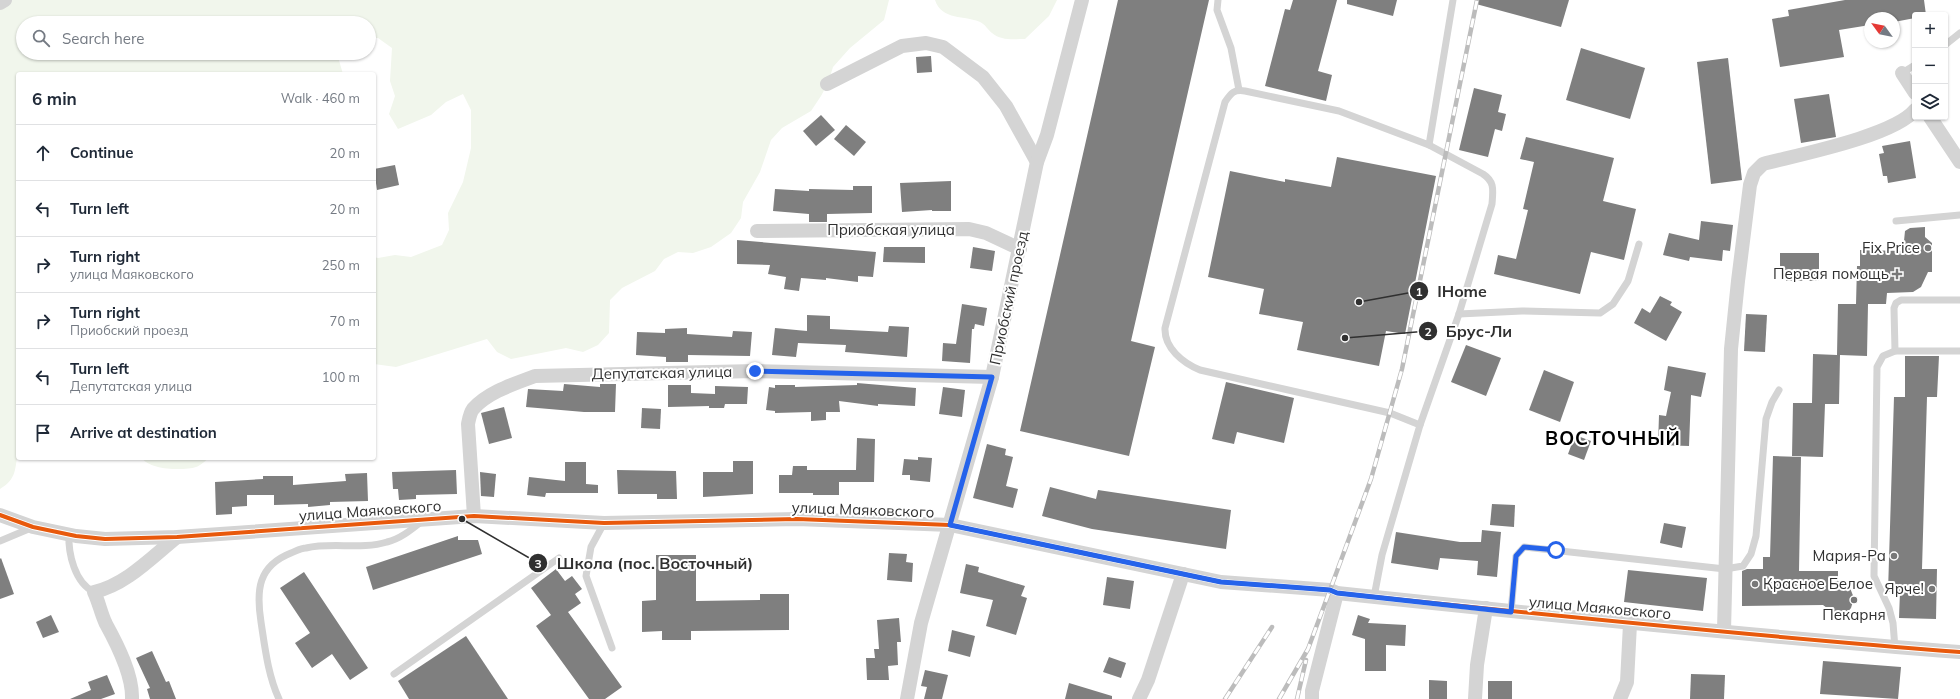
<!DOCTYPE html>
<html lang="en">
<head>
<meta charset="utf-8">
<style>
  :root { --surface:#fff; --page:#f6f6f7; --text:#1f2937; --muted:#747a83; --line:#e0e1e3 }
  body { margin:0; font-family:Mulish,sans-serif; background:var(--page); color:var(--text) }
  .controls { position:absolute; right:12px; top:12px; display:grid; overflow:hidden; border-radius:4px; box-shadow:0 1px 3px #0004 }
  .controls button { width:36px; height:36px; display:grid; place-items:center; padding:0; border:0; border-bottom:1px solid var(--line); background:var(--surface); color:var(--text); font:20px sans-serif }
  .compass { position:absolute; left:1864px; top:12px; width:36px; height:36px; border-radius:50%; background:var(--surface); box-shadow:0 1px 3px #0004; rotate:303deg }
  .stop { position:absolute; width:12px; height:12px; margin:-9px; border:3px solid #2563eb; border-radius:50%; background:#fff }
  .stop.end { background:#2563eb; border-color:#fff; box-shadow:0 1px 4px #0008 }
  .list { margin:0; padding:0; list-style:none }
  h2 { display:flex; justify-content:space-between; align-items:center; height:52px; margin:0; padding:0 16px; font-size:17px }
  h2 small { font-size:13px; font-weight:400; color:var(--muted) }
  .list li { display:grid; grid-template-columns:26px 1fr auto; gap:12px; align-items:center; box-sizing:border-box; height:56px; padding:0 16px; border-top:1px solid var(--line) }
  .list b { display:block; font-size:15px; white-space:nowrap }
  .list p { margin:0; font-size:13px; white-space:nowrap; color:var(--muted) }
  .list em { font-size:13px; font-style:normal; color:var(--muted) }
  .icon { flex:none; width:22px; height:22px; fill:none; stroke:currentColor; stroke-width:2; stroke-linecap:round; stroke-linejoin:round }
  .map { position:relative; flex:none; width:1960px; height:699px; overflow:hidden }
  .search { position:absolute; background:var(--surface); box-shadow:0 1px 3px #0004; left:16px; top:16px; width:360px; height:44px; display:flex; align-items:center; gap:10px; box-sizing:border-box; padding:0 14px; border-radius:22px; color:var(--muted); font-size:15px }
  .panel { position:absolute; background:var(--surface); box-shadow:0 1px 3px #0004; left:16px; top:72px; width:360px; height:388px; border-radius:4px }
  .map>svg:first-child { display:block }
  .green { fill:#f1f6ec }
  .building { fill:#7f7f7f }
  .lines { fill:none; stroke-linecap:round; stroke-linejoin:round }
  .lane { stroke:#d4d4d4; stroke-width:7 }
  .street { stroke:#d4d4d4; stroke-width:14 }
  .rail-casing { stroke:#bcbcbc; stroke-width:4.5 }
  .rail { stroke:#fff; stroke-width:3; stroke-dasharray:9; stroke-linecap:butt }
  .cycleway-casing { stroke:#fff; stroke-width:6 }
  .cycleway { stroke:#e8590c; stroke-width:4 }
  .route { stroke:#2563eb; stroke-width:5 }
  .poi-dot { fill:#787878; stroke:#fff; stroke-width:1.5 }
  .labels { text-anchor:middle; stroke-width:4; stroke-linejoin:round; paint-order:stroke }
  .street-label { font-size:15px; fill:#303030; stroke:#fff }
  .poi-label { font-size:15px; fill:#303030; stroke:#fff; text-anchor:end }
  .district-label { font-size:19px; font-weight:bold; letter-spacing:1px; fill:#000; stroke:#fff }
  .leader { fill:none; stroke:#303030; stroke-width:1.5 }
  .callout-dot { fill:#303030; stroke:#fff; stroke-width:1.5 }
  .mark-label { font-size:12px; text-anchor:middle; font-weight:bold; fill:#fff }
  .callout-label { font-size:16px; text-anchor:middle; font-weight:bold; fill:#303030; stroke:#fff; stroke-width:4; stroke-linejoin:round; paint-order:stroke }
</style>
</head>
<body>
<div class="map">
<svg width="1960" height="699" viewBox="0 0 1960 699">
  <rect width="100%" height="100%" fill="#fff"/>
  <g class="green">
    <path d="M0,0H889L884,20L850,48L833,67L828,83L821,96L811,111L782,128L771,140L760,172L743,202L741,218L731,233L711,247L693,253L678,252L664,259L655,271L622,288L610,300L609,333L598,345L583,352L566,348L511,359L497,352L487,339L396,367L374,364V257L378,258L395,255L411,257L442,245L449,230L448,213L463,182L471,148V110L463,94L446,102L431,115L398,129L389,114L395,96L390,81L392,48L378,38H369V23H23V53H339L338,57L343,74H18V451C15,468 17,479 0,489Z"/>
    <path d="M935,0H1057L1049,16L1025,39C1014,39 1001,41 992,33C988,30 985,24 980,22C965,15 942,21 935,0Z"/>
    <path d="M142,458H209C205,461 200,466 196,467C184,471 149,470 142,458Z"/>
  </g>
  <g class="building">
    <polygon points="1118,0 1209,0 1131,341 1155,347 1129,456 1020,431"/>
    <polygon points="1293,0 1337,0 1318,71 1332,75 1326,101 1265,86 1285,9 1290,10"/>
    <polygon points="1347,0 1397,0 1393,16 1347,4"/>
    <polygon points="1476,0 1569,0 1561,27 1476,4"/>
    <polygon points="1845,0 1924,0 1926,15 1915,15 1915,18 1894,22 1894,18 1870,18 1870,25 1839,30 1844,57 1780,67 1772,19 1789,16 1788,10"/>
    <polygon points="1581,48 1645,68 1630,119 1566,100"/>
    <polygon points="931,56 932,72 917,73 916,57"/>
    <polygon points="1728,58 1742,180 1711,184 1697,62"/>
    <polygon points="1474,88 1502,95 1498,112 1506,114 1502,131 1495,129 1488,157 1459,150"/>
    <polygon points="1829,94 1836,137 1801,143 1794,99"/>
    <polygon points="821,115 835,130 816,146 803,131"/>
    <polygon points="846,125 866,142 854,156 834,139"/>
    <polygon points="1526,137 1614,158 1603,201 1636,209 1624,260 1591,252 1580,294 1494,274 1498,255 1516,259 1528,210 1523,209 1534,162 1520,159"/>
    <polygon points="1910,141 1916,178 1888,183 1887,176 1883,176 1879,154 1884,153 1882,146"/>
    <polygon points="1337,157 1436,176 1405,334 1386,331 1379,366 1297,350 1303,322 1259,314 1264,289 1208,277 1230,171 1285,182 1285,179 1331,187"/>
    <polygon points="395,165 399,185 377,190 374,169"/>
    <polygon points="951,181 951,211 932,211 932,210 902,212 900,183"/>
    <polygon points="853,186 872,186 872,213 827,214 827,222 809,222 809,214 773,211 775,189 809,191 809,189 853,190"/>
    <polygon points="1701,221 1733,225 1730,251 1723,250 1722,261 1690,257 1689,261 1663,255 1669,233 1699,240"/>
    <polygon points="1925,227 1925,237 1932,243 1932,272 1928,272 1921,287 1913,292 1887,293 1886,304 1868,304 1867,356 1840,355 1839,404 1825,404 1823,457 1792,456 1793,403 1812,403 1813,354 1837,355 1838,304 1856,304 1857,266 1860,266 1860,250 1903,251 1905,231 1910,228"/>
    <polygon points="737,240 876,252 873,277 858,276 858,282 826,278 826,280 801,278 799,291 784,289 786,277 768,274 770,265 737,264"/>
    <polygon points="884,247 925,247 925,263 883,262"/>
    <polygon points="973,247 995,251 992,271 970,268"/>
    <polygon points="1780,253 1819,253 1819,281 1786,281 1786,270 1780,270"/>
    <polygon points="1660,296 1672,302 1670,305 1682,312 1666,341 1634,323 1642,308 1650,313"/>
    <polygon points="962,304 987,308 984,326 975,324 974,329 972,329 970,363 942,361 943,343 956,344"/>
    <polygon points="1746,314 1767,315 1765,352 1744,351"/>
    <polygon points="807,315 830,316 830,329 888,332 889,326 909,327 907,357 845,352 846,345 798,343 796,357 772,355 775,328 807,331"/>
    <polygon points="687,328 687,334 732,337 733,331 752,332 750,356 688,355 688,362 666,362 666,357 636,355 637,332 665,333 665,329"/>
    <polygon points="1466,345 1501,358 1486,396 1451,382"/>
    <polygon points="1905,356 1939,356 1937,397 1927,397 1922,569 1937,569 1936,619 1899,618 1900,592 1888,592 1894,397 1905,397"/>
    <polygon points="1668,366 1706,373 1701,397 1691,395 1689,446 1658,445 1659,415 1666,416 1671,392 1664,390"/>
    <polygon points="1544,370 1574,382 1560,422 1529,410"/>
    <polygon points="1226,382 1294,398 1284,443 1237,432 1234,444 1212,439"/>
    <polygon points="857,383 916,388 915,406 878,404 878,406 839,401 840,412 826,412 826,420 811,421 811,412 775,413 775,411 766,410 769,387 775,388 775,385 795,385 795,387 857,385"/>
    <polygon points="564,384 600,387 600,384 616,384 615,412 584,412 526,407 528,389 563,391"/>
    <polygon points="668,385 691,385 691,393 715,394 715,386 748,387 747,404 725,404 724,408 709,408 709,406 668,407"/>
    <polygon points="943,387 965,390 962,417 939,414"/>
    <polygon points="504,407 512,438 489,444 481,413"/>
    <polygon points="642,408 661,409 660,429 641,428"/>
    <polygon points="1575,435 1591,441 1584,460 1568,454"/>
    <polygon points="857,438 875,439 874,482 839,482 839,495 813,495 813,493 779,493 779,475 792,475 793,466 807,466 807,470 856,470"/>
    <polygon points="987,444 1006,449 1005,455 1013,457 1006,486 1018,489 1013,508 973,498"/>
    <polygon points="1773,456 1801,457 1799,571 1838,571 1838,581 1850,588 1854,598 1851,608 1846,614 1835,614 1823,605 1742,606 1742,571 1747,569 1763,569 1763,557 1770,557"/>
    <polygon points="918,457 932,458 930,482 910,480 910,475 902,475 904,459 918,460"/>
    <polygon points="733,461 753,461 753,494 703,497 703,472 733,472"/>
    <polygon points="565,462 586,462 586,484 598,485 598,493 546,493 545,497 527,495 529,477 565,481"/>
    <polygon points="456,470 457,494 416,495 416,499 399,500 398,489 393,489 392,472"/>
    <polygon points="617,470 676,471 677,499 657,499 657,494 618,494"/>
    <polygon points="480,472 496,474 494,497 481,496"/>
    <polygon points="367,473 368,501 330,502 330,505 308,507 308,504 274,505 274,495 247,495 247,506 232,507 232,514 216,515 215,482 263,479 263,476 293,476 293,485 346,481 345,474"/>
    <polygon points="1050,487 1096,499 1098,490 1231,510 1226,549 1092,529 1042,516"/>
    <polygon points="1492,504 1515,505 1514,527 1490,525"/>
    <polygon points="1664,523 1686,527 1682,548 1660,543"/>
    <polygon points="1482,530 1501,532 1497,577 1477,575 1478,561 1440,558 1438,570 1391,563 1396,532 1460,542 1481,542"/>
    <polygon points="458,536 458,540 478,540 482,554 373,590 366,567"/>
    <polygon points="889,553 907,554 906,562 913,563 912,582 887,580"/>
    <polygon points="656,555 696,555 696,601 760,600 760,594 789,594 789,630 691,631 691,640 662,640 662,631 642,632 642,601 656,600"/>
    <polygon points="1,558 14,594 0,599 0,559"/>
    <polygon points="966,564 979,567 978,572 1025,586 1021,596 1027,598 1016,635 986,626 993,600 960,593"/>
    <polygon points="556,569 565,581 572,576 582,589 575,594 581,603 568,612 622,687 605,699 589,699 536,626 551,615 531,588"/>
    <polygon points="1628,570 1707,578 1703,611 1624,602"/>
    <polygon points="304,572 368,668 350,680 332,654 312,668 295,643 310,633 280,588"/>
    <polygon points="1107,577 1134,581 1130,609 1103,605"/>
    <polygon points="51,615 59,632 43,638 36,622"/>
    <polygon points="1358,615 1370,619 1368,623 1406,625 1405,646 1386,645 1386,671 1365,671 1365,639 1352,635"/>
    <polygon points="899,618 901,642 897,642 898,665 888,666 889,680 867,680 866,658 875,658 874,649 879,649 877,620"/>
    <polygon points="952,630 975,636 970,657 948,651"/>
    <polygon points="466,636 508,699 409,699 398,681"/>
    <polygon points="152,651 166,682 169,681 176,699 150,699 147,689 150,688 136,658"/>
    <polygon points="1109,657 1126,663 1121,678 1103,672"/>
    <polygon points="1823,661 1901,667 1898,699 1820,694"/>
    <polygon points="925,670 948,675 942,699 924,699 927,687 921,686"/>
    <polygon points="1691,674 1725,675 1724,699 1690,699"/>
    <polygon points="107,675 115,694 101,699 70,699 91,690 88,682"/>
    <polygon points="1429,680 1447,681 1447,699 1429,699"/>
    <rect x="1488" y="681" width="24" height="18"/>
    <polygon points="1069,683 1112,696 1112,699 1065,699"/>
  </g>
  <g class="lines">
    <g class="lane">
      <polyline points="1218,0 1217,10 1231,48 1239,90"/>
      <polyline points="1945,45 1960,33"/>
      <polyline points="1902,73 1915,65"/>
      <polyline points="1896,221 1960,215"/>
      <polyline points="1459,314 1522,311 1600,313 1613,304 1628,281 1639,244"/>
      <polyline points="1895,351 1894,308 1896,303 1901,300 1960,300"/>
      <path d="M1420,425L1459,314L1492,204C1493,190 1495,182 1483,174L1429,145"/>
      <polyline points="604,523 591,547 586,576 612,648"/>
      <path d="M69,534C68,554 75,583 94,592"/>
      <polyline points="0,541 31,528"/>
      <path d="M1374,597L1382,555L1420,425L1390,413L1200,370C1183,363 1164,348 1165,328L1225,102C1231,93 1234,89 1245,91L1339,111L1429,145L1453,0"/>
      <polyline points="1511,612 1516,556 1524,547 1725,569 1743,566 1751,554 1756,536 1766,419 1772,402 1779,390"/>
      <polyline points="1895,648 1893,623 1889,608 1874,576 1877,367 1883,356 1895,351 1960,351"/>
      <polyline points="394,674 559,558"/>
      <path d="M279,699C268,675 265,648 261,622C256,590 258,566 291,553C296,551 301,548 306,548C332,542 361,550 387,542C400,539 411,530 421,522"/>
    </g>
    <g class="street">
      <polyline points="0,3 5,0"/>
      <polyline points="1902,73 1915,93"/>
      <polyline points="827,84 902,46 926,43 943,47 983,77 1006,106 1037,162"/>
      <polyline points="1930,117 1960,162"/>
      <polyline points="757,231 969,229 986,233 1020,249"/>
      <path d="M0,515L33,527L76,536L105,539L177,537L474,516L604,523L797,519L950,525L1221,582L1330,590L1337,593C1545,615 1752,636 1960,652"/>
      <path d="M474,516L468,424C469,419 470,413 473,409C488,392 514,384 535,376L755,371L992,377"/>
      <path d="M1724,631L1731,349L1738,281L1750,185L1754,173L1763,164C1797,155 1894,136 1915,110"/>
      <path d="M132,699C133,675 117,644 106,624C101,614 99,602 94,592C126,585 152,557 177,537"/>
      <polyline points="907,699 921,623 992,377 1037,162 1047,135 1082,0"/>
      <polyline points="1139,699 1148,680 1183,574"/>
      <polyline points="1312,699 1312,691 1337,593"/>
      <polyline points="1475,699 1477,665 1486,608"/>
      <polyline points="1620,699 1627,682 1630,624"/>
    </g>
    <g class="rail-casing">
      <g id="rail">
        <polyline points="1225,699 1272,627"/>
        <polyline points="1279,699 1308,649 1330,590 1371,479 1402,369 1477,0"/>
        <polyline points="1297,699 1306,660"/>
      </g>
    </g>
    <use href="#rail" class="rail"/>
    <g class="cycleway-casing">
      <path id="cycleway" d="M0,515L33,527L76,536L105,539L177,537L474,516L604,523L797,519L950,525L1221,582L1330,590L1337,593C1545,615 1752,636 1960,652"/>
    </g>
    <use href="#cycleway" class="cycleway"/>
  </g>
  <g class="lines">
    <polyline class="route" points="755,371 992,377 950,525 1221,582 1330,590 1337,593 1511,612 1516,556 1524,547 1556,550"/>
  </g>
  <g class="poi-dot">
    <circle cx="1928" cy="248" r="4"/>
    <path d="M1895 268h4v4h4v4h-4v4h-4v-4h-4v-4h4z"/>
    <circle cx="1894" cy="556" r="4"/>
    <circle cx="1755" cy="584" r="4"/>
    <circle cx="1932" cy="589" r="4"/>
    <circle cx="1854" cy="600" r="4"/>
  </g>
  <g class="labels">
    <g class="street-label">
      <text x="891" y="235">Приобская улица</text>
      <text transform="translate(1009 298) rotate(-78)" y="5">Приобский проезд</text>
      <text transform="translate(662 373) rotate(-1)" y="5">Депутатская улица</text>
      <text transform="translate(863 510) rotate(2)" y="5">улица Маяковского</text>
      <text transform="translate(370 511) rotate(-4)" y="5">улица Маяковского</text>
      <text transform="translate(1600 608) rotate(5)" y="5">улица Маяковского</text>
    </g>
    <g class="poi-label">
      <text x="1920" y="253">Fix Price</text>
      <text x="1889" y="279">Первая помощь</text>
      <text x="1886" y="561">Мария-Ра</text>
      <text x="1763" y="589" text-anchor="start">Красное Белое</text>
      <text x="1924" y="594">Ярче!</text>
      <text x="1854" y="620" text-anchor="middle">Пекарня</text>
    </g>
    <g class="district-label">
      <text x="1613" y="445">ВОСТОЧНЫЙ</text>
    </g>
  </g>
  <path class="leader" d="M1359 302L1419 291M1345 338L1428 331M462 519L538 563"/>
  <g class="callout-dot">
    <circle cx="1359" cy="302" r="4"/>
    <circle cx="1345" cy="338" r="4"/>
    <circle cx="462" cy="519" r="4"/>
    <circle cx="1419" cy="291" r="10"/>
    <circle cx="1428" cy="331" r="10"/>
    <circle cx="538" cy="563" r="10"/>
  </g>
  <g class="mark-label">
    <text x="1419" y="296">1</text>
    <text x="1428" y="336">2</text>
    <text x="538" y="568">3</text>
  </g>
  <g class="callout-label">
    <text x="1462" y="297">IHome</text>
    <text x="1479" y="337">Брус-Ли</text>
    <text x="655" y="569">Школа (пос. Восточный)</text>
  </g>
</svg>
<div class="controls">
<button>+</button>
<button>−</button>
<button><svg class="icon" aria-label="layers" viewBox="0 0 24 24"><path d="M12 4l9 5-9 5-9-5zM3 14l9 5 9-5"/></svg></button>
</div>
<svg class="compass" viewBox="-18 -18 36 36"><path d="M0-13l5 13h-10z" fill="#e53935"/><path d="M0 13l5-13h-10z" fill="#747a83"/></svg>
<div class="stop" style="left:1556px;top:550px"></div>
<div class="stop end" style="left:755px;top:371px"></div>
<div class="search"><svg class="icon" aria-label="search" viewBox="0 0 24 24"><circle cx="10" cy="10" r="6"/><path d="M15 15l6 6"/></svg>Search here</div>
<section class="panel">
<h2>6 min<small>Walk · 460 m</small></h2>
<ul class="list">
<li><svg class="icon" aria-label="ahead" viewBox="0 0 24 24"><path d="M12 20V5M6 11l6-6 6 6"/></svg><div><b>Continue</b></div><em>20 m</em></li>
<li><svg class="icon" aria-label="left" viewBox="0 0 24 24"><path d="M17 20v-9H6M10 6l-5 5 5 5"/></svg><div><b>Turn left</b></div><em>20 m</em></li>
<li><svg class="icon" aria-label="right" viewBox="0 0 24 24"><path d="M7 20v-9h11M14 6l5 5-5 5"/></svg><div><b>Turn right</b><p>улица Маяковского</p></div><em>250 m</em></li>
<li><svg class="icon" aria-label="right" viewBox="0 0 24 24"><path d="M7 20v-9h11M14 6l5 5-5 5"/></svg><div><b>Turn right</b><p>Приобский проезд</p></div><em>70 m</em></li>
<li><svg class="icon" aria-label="left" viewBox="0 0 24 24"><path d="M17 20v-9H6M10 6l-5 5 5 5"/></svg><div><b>Turn left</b><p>Депутатская улица</p></div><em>100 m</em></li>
<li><svg class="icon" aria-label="arrive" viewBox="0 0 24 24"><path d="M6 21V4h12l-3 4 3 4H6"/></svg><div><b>Arrive at destination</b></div></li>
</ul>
</section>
</div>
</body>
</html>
